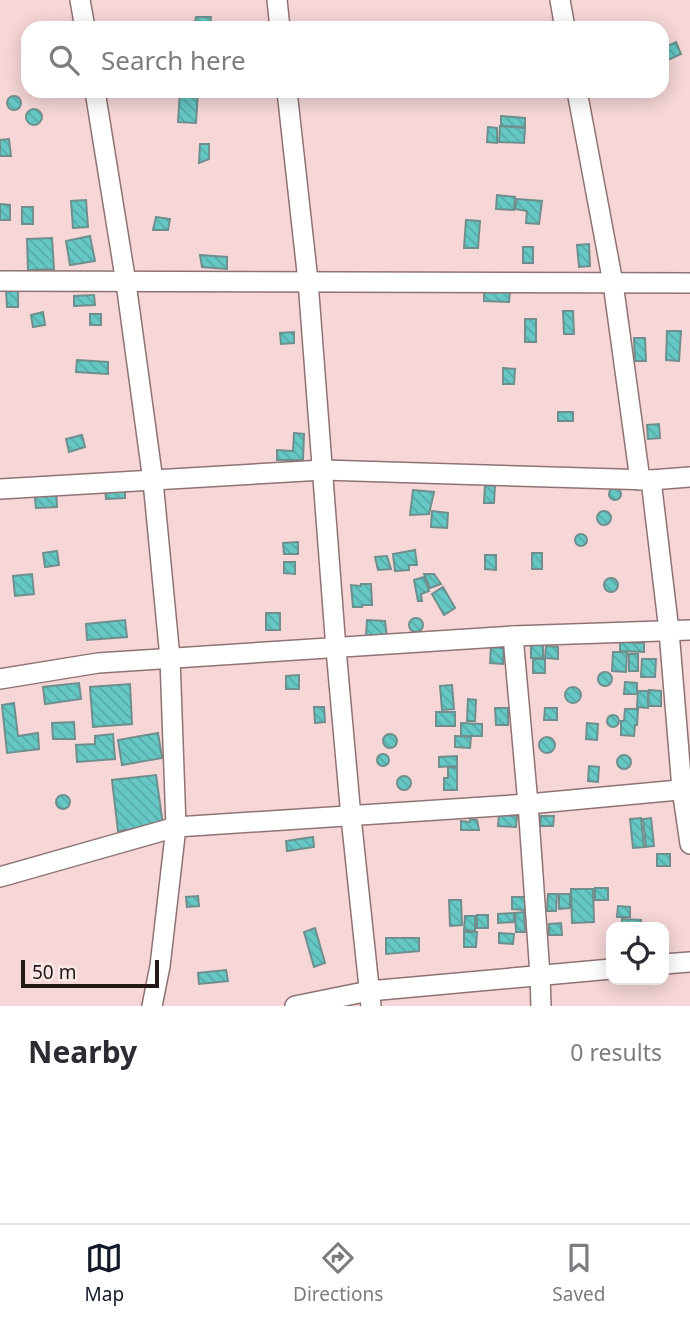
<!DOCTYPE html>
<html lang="en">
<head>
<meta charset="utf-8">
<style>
  :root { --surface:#fff; --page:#f7f7f7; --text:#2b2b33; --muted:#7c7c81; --line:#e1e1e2; --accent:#111827 }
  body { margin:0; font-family:"Noto Sans",sans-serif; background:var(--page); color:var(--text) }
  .controls { position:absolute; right:21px; bottom:21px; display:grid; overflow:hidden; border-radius:14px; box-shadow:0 4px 18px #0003 }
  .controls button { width:63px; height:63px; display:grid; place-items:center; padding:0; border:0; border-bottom:2px solid var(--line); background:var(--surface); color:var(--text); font:35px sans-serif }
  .scale { position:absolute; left:21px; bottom:18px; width:138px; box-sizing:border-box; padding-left:7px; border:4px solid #231818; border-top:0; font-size:19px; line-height:24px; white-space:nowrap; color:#231818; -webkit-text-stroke:5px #fae7e7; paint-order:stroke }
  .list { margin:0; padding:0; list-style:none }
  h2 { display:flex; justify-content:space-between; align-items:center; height:91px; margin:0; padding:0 28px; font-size:30px }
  h2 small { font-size:23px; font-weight:400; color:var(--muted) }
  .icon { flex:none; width:38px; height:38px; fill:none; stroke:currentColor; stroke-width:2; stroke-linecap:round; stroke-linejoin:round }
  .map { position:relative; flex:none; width:690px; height:1006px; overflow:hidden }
  .search { position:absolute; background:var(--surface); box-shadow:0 4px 18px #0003; left:21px; right:21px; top:21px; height:77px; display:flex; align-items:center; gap:18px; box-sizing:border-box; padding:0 24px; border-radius:21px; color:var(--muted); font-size:26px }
  .sheet { height:217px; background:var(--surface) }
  nav { display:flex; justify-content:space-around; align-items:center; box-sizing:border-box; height:98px; border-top:2px solid var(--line); background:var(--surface); font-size:19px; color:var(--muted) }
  nav a { display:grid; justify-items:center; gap:4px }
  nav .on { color:var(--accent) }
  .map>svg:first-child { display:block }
  .building { fill:url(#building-back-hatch); stroke:#6f8f8e; stroke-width:2 }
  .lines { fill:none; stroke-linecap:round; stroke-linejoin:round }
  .minor-casing { stroke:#8f7373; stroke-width:22 }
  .minor { stroke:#fff; stroke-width:19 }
</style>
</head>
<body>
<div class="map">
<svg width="690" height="1006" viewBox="0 0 690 1006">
  <defs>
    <pattern id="building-back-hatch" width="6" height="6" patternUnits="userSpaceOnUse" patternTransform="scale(1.75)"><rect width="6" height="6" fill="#65c8c4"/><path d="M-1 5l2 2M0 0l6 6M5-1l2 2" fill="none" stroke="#57aba8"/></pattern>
  </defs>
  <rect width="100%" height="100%" fill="#f6d6d6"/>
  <g class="building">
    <polygon points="196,17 211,17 210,28 194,28"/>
    <polygon points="676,42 681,54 668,60 663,48"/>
    <polygon points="180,91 198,91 196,123 178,122"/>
    <circle cx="14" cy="103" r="7"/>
    <circle cx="34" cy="117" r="8"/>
    <polygon points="501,116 525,118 525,127 501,126"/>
    <polygon points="500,126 525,128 524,143 499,142"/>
    <polygon points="488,127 497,128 497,143 487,142"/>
    <polygon points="9,139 11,156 0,156 0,140"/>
    <polygon points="200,144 209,144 209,159 199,163"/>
    <polygon points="497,195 515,197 514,210 496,209"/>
    <polygon points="517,199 542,201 539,224 526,223 527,211 515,209"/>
    <polygon points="86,200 88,227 73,228 71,201"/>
    <polygon points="0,204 10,205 10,220 0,220"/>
    <rect x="22" y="207" width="11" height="17"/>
    <polygon points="156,217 170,219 168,230 153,230"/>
    <polygon points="466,220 480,221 478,248 464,248"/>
    <polygon points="90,236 95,261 70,265 66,241"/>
    <polygon points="52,238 54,269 28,270 27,239"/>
    <polygon points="589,244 590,266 579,267 577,245"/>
    <rect x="523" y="247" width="10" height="16"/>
    <polygon points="200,255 227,257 227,269 202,267"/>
    <polygon points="484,290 510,291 509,302 484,301"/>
    <polygon points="6,291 18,291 18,307 7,307"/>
    <polygon points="94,295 95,305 74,306 74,296"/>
    <polygon points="563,311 573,311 574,334 564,334"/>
    <polygon points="43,312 45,325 33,327 31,315"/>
    <rect x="90" y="314" width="11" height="11"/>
    <rect x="525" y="319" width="11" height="23"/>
    <polygon points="667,331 681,331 679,361 666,360"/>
    <polygon points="294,332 294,343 281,344 280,333"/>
    <polygon points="634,338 645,338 646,361 635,361"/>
    <polygon points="77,360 108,362 108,374 76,372"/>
    <polygon points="503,368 515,369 514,384 503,384"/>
    <rect x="558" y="412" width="15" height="9"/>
    <polygon points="659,424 660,438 648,439 647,425"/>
    <polygon points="294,433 304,434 303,460 277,460 277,450 293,451"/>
    <polygon points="82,435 85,447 69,452 66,439"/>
    <polygon points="485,485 495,486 494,503 484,503"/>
    <polygon points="125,486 125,498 106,499 105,487"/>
    <circle cx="615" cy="494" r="6"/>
    <polygon points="56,488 57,507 36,508 34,489"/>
    <polygon points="413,490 434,492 429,514 410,515"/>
    <polygon points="432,511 448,513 447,528 431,527"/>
    <circle cx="604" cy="518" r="7"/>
    <circle cx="581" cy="540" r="6"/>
    <polygon points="298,542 298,554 284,554 283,543"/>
    <polygon points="415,550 417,565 409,565 409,570 395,571 393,554"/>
    <polygon points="57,551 59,565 45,567 43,553"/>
    <rect x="532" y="553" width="10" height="16"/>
    <polygon points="485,555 496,555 496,570 485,569"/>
    <polygon points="387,556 391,569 378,570 375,557"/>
    <polygon points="284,562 295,562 295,574 284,573"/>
    <polygon points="32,574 34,594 15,596 13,576"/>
    <polygon points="424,574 434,574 441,584 430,588"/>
    <polygon points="424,577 429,591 421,594 422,601 418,601 414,580"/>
    <circle cx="611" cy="585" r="7"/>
    <polygon points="361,584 371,584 372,605 362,605 362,607 353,607 351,585 361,586"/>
    <polygon points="443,587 455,608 444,615 432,594"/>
    <rect x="266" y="613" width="14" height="17"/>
    <circle cx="416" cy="625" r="7"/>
    <polygon points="125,620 127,637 87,640 86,624"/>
    <polygon points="367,620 385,621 387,637 366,636"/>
    <polygon points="620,642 644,643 644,652 620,651"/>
    <rect x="531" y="645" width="12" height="13"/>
    <polygon points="546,646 558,647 558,659 545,658"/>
    <polygon points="491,647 504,648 503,664 490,663"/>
    <polygon points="613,652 627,652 626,672 612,671"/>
    <rect x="629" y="654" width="9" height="17"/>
    <rect x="533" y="659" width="12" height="14"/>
    <polygon points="642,659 656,659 655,677 641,677"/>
    <circle cx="605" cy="679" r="7"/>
    <polygon points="299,675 299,689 286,689 286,676"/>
    <polygon points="625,682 637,683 637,694 624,694"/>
    <polygon points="79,683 81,699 45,704 43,687"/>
    <polygon points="130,684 132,724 93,727 90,687"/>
    <polygon points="452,685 454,709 442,710 440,686"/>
    <circle cx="573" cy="695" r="8"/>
    <polygon points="649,690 661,691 661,706 648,706"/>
    <polygon points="638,691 648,691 648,708 637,707"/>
    <polygon points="468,699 476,700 475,721 467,721"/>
    <polygon points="14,703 18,736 38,733 39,749 7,753 2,705"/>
    <polygon points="314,707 324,707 325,722 315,723"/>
    <polygon points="495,708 508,708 508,725 496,725"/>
    <polygon points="545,708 557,708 557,720 544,720"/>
    <polygon points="625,709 638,709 637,725 635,725 634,736 621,735 621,721 624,721"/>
    <rect x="436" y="712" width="19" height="14"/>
    <circle cx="613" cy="721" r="6"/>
    <polygon points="74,722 75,739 53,739 52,723"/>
    <polygon points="461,723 482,724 482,736 461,736"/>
    <polygon points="587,723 598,724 597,740 586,739"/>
    <polygon points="158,733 162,758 122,765 118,740"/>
    <polygon points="113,734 115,759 77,762 76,745 95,744 95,736"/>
    <circle cx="390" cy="741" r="7"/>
    <polygon points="455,736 471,737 470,748 455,747"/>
    <circle cx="547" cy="745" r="8"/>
    <circle cx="383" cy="760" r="6"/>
    <circle cx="624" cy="762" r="7"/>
    <polygon points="457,756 457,766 439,767 439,757"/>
    <polygon points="589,766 599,767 598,782 588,781"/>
    <polygon points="448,767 457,768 457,790 444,790 444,778 448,778"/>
    <polygon points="156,775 163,825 118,831 112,780"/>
    <circle cx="404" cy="783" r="7"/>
    <circle cx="63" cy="802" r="7"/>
    <polygon points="499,815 517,816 516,827 498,826"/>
    <polygon points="541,816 554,816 553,826 540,826"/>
    <polygon points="641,818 644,847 633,848 630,819"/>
    <polygon points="651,818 654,846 646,847 643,819"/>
    <polygon points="470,819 477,820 479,830 461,830 461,821 470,822"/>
    <polygon points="313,837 314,847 287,851 286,841"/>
    <rect x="657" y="854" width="13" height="12"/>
    <rect x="595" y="888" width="13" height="12"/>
    <polygon points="571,889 593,889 594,922 572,923"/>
    <polygon points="548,894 557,894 556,911 547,911"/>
    <polygon points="559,894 570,894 570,908 559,909"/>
    <polygon points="198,896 199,906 187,907 186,897"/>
    <polygon points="512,897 525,897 525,910 512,909"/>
    <polygon points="449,900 461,900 462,925 450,926"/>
    <polygon points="618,906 630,907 630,917 617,917"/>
    <polygon points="524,912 525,932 516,932 515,913"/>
    <polygon points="514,913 514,922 498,923 498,914"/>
    <rect x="477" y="915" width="11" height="13"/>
    <polygon points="465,916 475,916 475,931 464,930"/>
    <polygon points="622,919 641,920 641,927 622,927"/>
    <polygon points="561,923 562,935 549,935 549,924"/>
    <polygon points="315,928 325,963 314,967 304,932"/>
    <polygon points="464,932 477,932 476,947 464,947"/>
    <polygon points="499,933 514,934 513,944 499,943"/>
    <polygon points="386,938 419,938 419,951 386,954"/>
    <polygon points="226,970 228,981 199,984 198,973"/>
  </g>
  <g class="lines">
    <g class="minor-casing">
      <g id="minor">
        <polyline points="80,0 85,28"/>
        <polyline points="277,0 280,28"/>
        <polyline points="560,0 565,28"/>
        <polyline points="95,91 126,283 153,481 170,658 176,827 160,966 152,1006"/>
        <polyline points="287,91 308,281 336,649 351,817 371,1006"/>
        <polyline points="577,91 613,283 640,480"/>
        <polyline points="0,281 690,283"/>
        <polyline points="651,480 669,631 682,789 690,844"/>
        <polyline points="0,489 323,470 651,480 690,477"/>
        <polyline points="513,636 528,804 540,975 541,1006"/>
        <polyline points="0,679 98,663 513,636 690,630"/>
        <polyline points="0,877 176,827 528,804 690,789"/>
        <polyline points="664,964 690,962"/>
        <polyline points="295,1006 369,991 611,969"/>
      </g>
    </g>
    <use href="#minor" class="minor"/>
  </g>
</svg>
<div class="controls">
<button><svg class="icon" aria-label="locate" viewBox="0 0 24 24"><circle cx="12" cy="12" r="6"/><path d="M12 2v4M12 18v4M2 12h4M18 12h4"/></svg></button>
</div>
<div class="scale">50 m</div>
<div class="search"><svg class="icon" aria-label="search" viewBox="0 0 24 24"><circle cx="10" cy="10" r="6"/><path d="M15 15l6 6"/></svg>Search here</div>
</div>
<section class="sheet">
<h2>Nearby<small>0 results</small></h2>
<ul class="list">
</ul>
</section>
<nav>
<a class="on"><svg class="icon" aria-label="map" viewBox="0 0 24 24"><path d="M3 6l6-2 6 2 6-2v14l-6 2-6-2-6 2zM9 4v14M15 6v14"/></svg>Map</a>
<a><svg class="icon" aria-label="directions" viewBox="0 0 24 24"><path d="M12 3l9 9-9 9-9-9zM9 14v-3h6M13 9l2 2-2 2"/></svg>Directions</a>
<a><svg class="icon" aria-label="saved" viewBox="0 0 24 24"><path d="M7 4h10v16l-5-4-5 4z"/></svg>Saved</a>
</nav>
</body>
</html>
